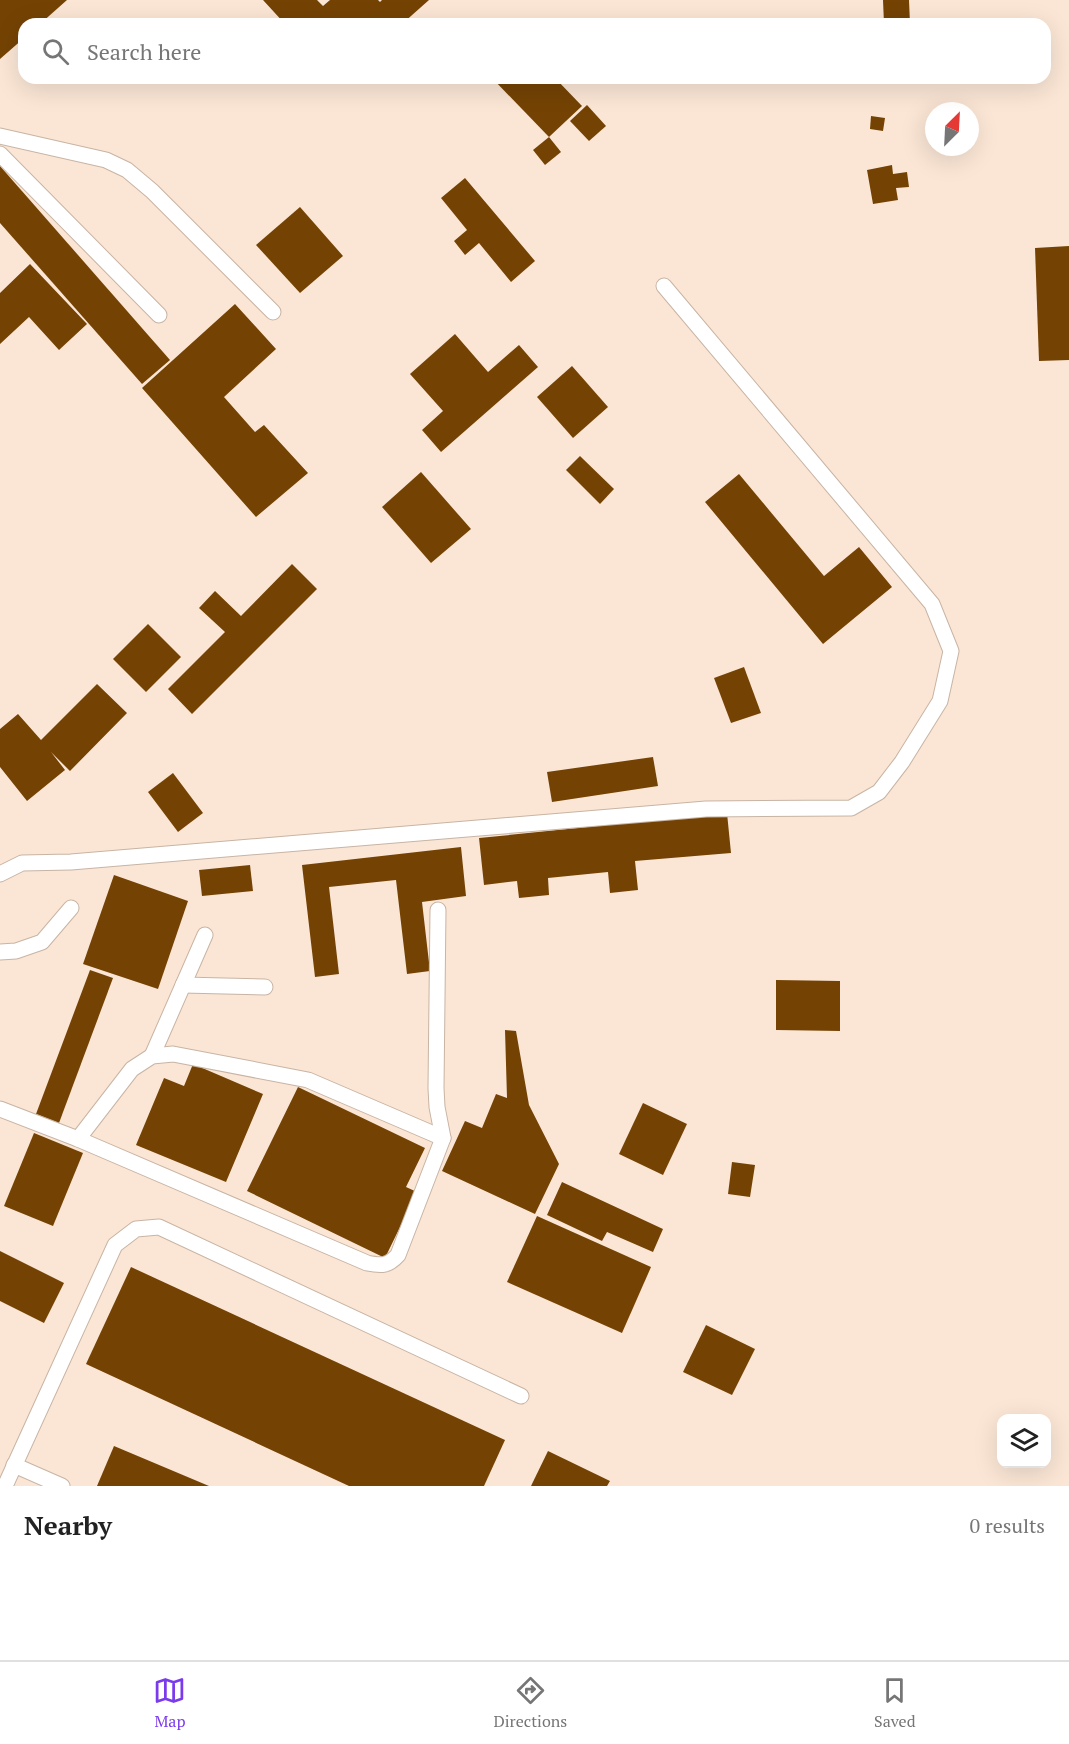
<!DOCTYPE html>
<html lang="en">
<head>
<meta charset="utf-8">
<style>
  :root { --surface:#fff; --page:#f2f2f2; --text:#222; --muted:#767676; --line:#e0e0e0; --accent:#7c3aed }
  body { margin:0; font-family:"PT Serif",serif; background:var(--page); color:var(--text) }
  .controls { position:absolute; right:18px; bottom:18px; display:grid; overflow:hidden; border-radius:12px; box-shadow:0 6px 24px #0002 }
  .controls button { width:54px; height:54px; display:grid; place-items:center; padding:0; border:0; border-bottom:2px solid var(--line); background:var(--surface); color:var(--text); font:30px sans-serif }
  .compass { position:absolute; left:925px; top:102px; width:54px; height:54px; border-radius:50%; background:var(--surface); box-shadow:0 6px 24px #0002; rotate:24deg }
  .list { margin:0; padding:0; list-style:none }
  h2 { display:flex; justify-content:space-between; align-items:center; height:78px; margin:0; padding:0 24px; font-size:26px }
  h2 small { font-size:20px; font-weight:400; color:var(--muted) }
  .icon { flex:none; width:33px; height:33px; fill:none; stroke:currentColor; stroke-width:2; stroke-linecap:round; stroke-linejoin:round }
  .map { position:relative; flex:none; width:1069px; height:1486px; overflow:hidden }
  .search { position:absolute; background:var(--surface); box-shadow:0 6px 24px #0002; left:18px; right:18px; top:18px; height:66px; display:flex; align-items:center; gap:15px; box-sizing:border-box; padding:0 21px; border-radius:18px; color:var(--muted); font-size:22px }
  .sheet { height:174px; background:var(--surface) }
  nav { display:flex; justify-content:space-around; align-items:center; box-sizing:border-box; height:84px; border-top:2px solid var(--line); background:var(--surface); font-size:16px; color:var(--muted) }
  nav a { display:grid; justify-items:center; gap:3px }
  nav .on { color:var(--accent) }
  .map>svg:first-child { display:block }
  .building { fill:#744304 }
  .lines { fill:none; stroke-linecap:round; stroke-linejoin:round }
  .lane-casing { stroke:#c8b4a4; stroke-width:17 }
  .lane { stroke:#fff; stroke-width:15 }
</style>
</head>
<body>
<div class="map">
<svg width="1069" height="1486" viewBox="0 0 1069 1486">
  <rect width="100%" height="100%" fill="#fbe6d5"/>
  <g class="building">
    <polygon points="0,0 67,0 40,24 24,24 24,38 0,59"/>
    <polygon points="263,0 317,0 323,6 330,0 378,0 380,2 382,0 429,0 402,24 285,24"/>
    <polygon points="883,0 909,0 910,24 884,24"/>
    <polygon points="492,78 555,78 582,106 549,137"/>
    <polygon points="587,105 606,126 589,141 570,121"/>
    <polygon points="871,116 885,118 883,131 870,129"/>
    <polygon points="549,137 561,152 545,165 533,150"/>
    <polygon points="892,165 893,174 907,172 909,187 896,188 898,200 873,204 867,170"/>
    <polygon points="0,166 170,360 142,384 0,223"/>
    <polygon points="465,178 535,261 511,282 479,243 465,255 454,241 467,230 441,198"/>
    <polygon points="300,207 343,256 300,293 256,245"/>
    <polygon points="1069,246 1069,360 1039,361 1035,248"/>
    <polygon points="30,264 87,324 59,350 29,317 0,344 0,293"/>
    <polygon points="235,304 276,349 224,397 255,432 264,425 308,473 256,517 142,388"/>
    <polygon points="455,334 488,372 519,345 538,367 441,452 422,430 443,411 410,374"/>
    <polygon points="572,366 608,407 573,438 537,397"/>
    <polygon points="580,456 614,489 600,504 566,470"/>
    <polygon points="421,472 471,529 431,563 382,507"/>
    <polygon points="739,474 824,576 859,547 892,587 823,644 705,502"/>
    <polygon points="292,564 317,589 192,714 168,689 225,632 199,608 215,591 241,616"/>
    <polygon points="148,624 181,657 146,692 113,659"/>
    <polygon points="744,667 761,713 731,723 714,678"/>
    <polygon points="97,684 127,713 70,771 51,752 65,770 27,801 0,767 0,729 18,714 41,740"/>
    <polygon points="653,757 658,786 552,802 547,772"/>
    <polygon points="173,773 203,813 178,832 148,792"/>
    <polygon points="727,813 731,853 635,861 638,890 610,893 608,872 548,878 549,895 519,898 517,881 484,885 479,838"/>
    <polygon points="461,847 466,896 422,902 430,971 407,974 396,880 329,887 339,974 315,977 302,865"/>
    <polygon points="250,865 253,891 202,896 199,870"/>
    <polygon points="114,875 188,901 158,989 83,964"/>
    <polygon points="90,970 113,978 59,1123 36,1114"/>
    <polygon points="776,980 840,981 840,1031 776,1030"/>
    <polygon points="505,1030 516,1031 529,1105 559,1164 535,1214 442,1171 465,1121 482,1128 496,1094 507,1098"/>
    <polygon points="193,1064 263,1094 226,1182 136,1145 164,1078 184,1086"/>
    <polygon points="298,1087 425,1148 406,1187 417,1192 385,1258 247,1191"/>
    <polygon points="643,1103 687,1124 663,1175 619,1154"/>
    <polygon points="34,1133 83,1153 53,1226 4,1206"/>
    <polygon points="732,1162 755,1165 750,1197 728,1194"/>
    <polygon points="562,1182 663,1229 653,1252 607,1232 602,1241 547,1215"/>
    <polygon points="537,1216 651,1267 622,1333 507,1282"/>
    <polygon points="0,1251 64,1283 44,1323 0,1301"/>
    <polygon points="131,1267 505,1440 484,1486 349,1486 86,1364"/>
    <polygon points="706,1325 755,1349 732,1395 683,1372"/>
    <polygon points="114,1446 209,1486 97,1486"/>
    <polygon points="548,1451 610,1481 607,1486 531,1486"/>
  </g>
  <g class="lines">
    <g class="lane-casing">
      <g id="lane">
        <polyline points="0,136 106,160 127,170 152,191 273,312"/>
        <polyline points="0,154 159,315"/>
        <polyline points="0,874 22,863 71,862 706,809 851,808 879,792 902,762 940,701 951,651 932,604 664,286"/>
        <polyline points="0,952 16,951 42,942 71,908"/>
        <polyline points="183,985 265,987"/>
        <polyline points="152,1056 205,935"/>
        <path d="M0,1109L78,1139L367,1263C382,1266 388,1266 398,1255L443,1138L437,1107L436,1088L438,910"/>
        <polyline points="78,1139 132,1069 152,1056 173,1054 308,1080 443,1138"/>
        <polyline points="14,1465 62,1486"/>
        <polyline points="5,1486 115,1245 136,1229 159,1227 521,1396"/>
      </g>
    </g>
    <use href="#lane" class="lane"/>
  </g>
</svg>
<div class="controls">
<button><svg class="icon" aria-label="layers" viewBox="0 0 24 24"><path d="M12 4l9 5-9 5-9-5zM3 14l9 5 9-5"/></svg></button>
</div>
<svg class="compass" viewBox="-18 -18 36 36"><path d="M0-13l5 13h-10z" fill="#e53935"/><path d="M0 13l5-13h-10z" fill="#767676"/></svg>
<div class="search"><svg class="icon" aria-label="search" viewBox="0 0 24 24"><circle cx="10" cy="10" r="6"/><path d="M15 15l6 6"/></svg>Search here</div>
</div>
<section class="sheet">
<h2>Nearby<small>0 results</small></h2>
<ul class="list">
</ul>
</section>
<nav>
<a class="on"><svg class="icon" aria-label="map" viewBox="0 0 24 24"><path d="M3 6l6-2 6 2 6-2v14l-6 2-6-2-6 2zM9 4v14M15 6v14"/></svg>Map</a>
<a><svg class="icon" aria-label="directions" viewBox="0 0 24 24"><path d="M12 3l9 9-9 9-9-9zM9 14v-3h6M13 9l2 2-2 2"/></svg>Directions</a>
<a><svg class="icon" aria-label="saved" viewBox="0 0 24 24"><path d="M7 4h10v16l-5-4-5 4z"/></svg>Saved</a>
</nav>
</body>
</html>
